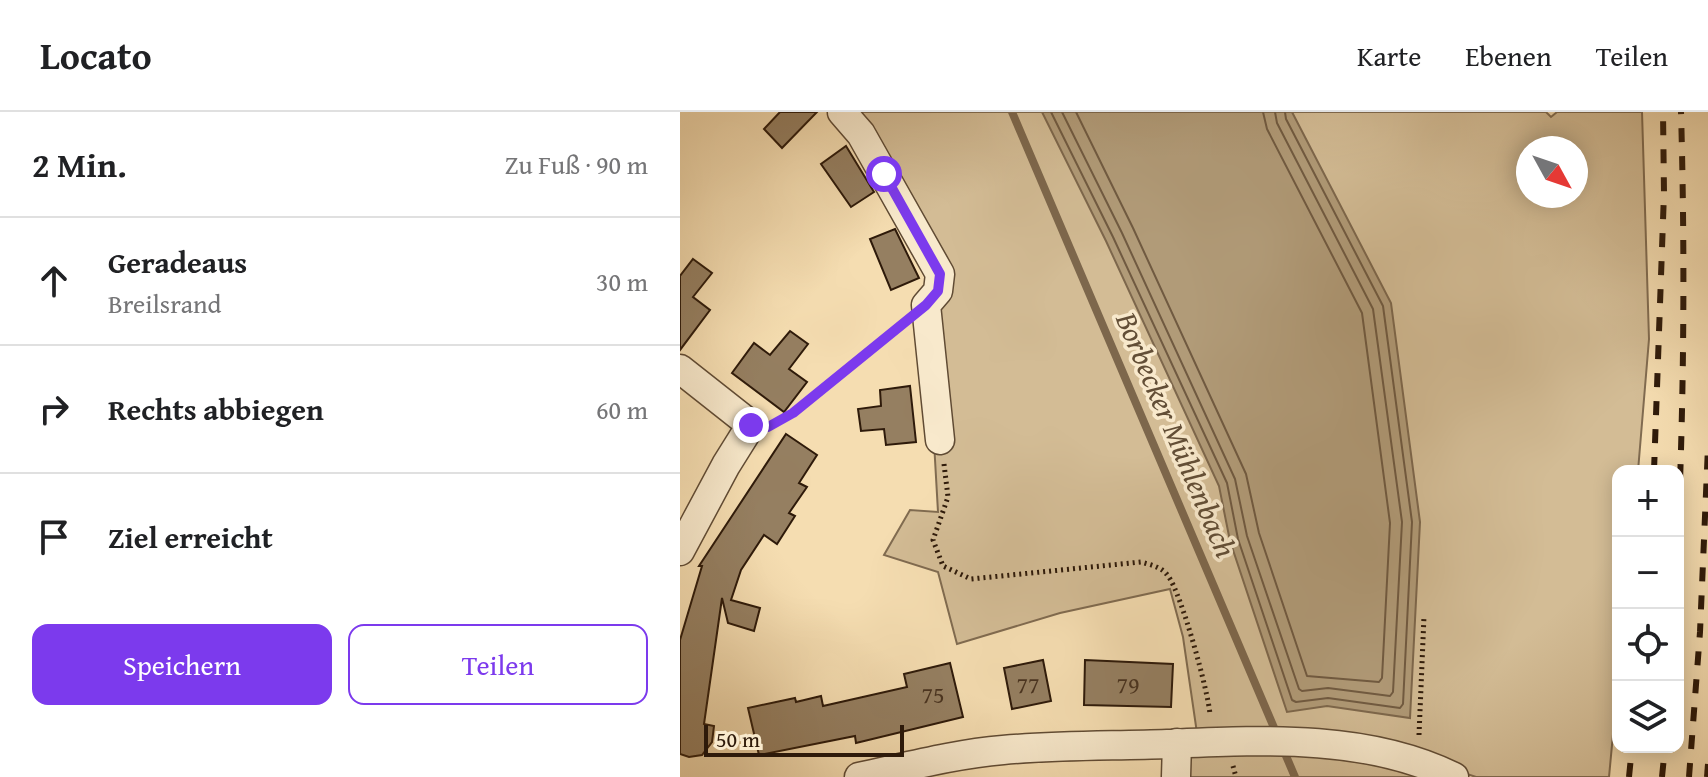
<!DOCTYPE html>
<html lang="de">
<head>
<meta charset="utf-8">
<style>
  :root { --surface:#fff; --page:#f2f2f2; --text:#202124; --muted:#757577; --line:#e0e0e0; --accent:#7c3aed }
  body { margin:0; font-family:"Gentium Book Plus",serif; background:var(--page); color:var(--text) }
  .controls { position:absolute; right:24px; bottom:24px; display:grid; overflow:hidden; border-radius:16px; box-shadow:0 4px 20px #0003 }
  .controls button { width:72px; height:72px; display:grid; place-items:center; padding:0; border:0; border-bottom:2px solid var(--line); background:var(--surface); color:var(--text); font:40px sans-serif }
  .compass { position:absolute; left:836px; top:24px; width:72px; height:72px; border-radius:50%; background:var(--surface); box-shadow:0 4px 20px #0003; rotate:130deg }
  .scale { position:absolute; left:24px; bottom:20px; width:200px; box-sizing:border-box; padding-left:8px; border:4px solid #2e1a0a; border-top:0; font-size:22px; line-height:28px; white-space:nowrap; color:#2e1a0a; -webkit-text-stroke:6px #f8e9cc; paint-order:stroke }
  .stop { position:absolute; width:24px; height:24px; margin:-18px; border:6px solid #7c3aed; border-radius:50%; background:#fff }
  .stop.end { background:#7c3aed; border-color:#fff; box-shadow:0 2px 8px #0008 }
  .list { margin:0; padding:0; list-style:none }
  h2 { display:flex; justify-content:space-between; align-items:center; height:104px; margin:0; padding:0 32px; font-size:34px }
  h2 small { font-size:26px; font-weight:400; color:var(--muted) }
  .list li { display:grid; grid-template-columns:52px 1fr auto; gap:24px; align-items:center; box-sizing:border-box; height:128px; padding:0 32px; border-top:2px solid var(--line) }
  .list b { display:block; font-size:30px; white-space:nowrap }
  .list p { margin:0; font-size:26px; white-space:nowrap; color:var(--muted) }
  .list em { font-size:26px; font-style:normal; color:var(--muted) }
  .actions { display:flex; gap:16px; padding:24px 32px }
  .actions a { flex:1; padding:18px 0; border:2px solid var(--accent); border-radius:16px; text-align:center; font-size:28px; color:var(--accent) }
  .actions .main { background:var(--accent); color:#fff }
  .icon { flex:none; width:44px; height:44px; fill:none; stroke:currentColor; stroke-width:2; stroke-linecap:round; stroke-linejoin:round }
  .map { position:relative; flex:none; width:1028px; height:665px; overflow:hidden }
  header { display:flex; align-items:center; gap:48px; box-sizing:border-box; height:112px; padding:0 40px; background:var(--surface); border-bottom:2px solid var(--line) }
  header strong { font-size:38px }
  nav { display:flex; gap:44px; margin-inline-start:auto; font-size:28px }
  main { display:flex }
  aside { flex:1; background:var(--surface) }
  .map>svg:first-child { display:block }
  .green { fill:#d3bc95; stroke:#806b50; stroke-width:2; fill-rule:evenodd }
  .water { fill:#b19b78; stroke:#7d674c; stroke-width:2 }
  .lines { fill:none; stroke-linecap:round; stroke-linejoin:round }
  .shore { stroke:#705a41; stroke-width:2 }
  .stream { stroke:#7d674c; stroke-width:8 }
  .building { fill:#957f61; stroke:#2e1a0a; stroke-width:2 }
  .street-casing { stroke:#604b34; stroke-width:31 }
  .path { stroke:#2e1a0a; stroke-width:5; stroke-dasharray:2 4; stroke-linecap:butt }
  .street { stroke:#f8e9cc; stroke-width:28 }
  .rail { stroke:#2e1a0a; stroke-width:6; stroke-dasharray:14 14; stroke-linecap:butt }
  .route { stroke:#7c3aed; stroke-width:10 }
  .labels { text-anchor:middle; stroke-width:7; stroke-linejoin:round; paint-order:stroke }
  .number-label { font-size:24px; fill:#483320 }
  .water-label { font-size:30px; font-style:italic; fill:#624e36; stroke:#f8e9cc }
</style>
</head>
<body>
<header>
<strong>Locato</strong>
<nav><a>Karte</a><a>Ebenen</a><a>Teilen</a></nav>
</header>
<main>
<aside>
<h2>2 Min.<small>Zu Fuß · 90 m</small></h2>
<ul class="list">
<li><svg class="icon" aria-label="ahead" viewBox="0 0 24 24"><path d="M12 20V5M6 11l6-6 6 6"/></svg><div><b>Geradeaus</b><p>Breilsrand</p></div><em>30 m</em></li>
<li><svg class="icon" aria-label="right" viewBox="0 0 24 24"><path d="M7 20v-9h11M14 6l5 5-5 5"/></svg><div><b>Rechts abbiegen</b></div><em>60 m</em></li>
<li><svg class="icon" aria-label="arrive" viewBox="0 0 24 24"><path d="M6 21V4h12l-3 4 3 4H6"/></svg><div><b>Ziel erreicht</b></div></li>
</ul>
<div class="actions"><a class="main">Speichern</a><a>Teilen</a></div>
</aside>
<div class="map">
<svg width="1028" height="665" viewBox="0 0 1028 665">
  <rect width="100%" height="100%" fill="#f5ddb1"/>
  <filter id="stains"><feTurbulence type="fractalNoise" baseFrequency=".0025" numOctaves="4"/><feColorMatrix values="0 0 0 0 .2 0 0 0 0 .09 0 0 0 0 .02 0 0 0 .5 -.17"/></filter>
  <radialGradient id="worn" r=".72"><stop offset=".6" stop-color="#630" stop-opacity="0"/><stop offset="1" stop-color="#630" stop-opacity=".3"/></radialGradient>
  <g class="green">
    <path d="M172,0H866L871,5L877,0H962L969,227L958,359H938V569L929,665H796L775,658L518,628L503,525L490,477L380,501L277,532L258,460L204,443L230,398L258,400L254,330L256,204L262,180ZM848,36H896V84H848Z"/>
    <polygon points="500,633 623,635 746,665 499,665"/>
  </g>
  <polygon class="water" points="362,0 612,0 711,191 740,410 730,606 647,594 607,600 550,429 539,374 426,129"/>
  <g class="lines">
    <g class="shore">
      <polyline points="371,0 433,125 547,371 558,427 612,588 616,590 648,586 720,596 723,592 732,410 703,194 606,7 605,0"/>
      <polyline points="382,0 442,121 555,367 567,424 619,577 622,579 648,576 710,584 713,580 722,410 693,197 597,11 595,0"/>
      <polyline points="396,0 453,116 566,362 579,421 627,564 699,570 702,566 710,411 682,201 587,17 583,0"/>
    </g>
    <polyline class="stream" points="332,0 615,665"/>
  </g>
  <g class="building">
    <polygon points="100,0 137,0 102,36 84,17"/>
    <polygon points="166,34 194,80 171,95 141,52"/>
    <polygon points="215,117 239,166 211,178 190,127"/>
    <polygon points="13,147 32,161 13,185 30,198 0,238 0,164"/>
    <polygon points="110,219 128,232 109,257 127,270 104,300 52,261 74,231 90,243"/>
    <polygon points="230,274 236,330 206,333 204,317 181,319 178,297 201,294 200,278"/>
    <polygon points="106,322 137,343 119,371 127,375 109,401 115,404 97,432 84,423 61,458 51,488 80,496 74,519 48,511 42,486 24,612 34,614 32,630 22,643 9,645 0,642 0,528 22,454 19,454"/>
    <polygon points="363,548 371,589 332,597 324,556"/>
    <polygon points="405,548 493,552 491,595 404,593"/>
    <polygon points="270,551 283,605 176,631 175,624 79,643 68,596 115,586 116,590 141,584 143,594 227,575 224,562"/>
  </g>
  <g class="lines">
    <g class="street-casing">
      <g id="street">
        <polyline points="162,0 181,22 260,162 258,179 246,193 260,328"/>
        <polyline points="0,257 71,313 46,353 0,439"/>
        <path d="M179,665C226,655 275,642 323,638C377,633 433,634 487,632C582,628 687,622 774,665"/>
        <polyline points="496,665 497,631"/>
      </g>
    </g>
    <g class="path">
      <polyline points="95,311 139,282 223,212"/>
      <path d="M264,352L268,385L253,428L263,454L291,467L461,450C471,453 482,455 488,464C501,480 529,582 530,603"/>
      <polyline points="739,623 744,504"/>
      <polyline points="553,654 556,665"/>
    </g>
    <use href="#street" class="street"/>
    <g class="rail">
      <polyline points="974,359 984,81 983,0"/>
      <path d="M998,422C1004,282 1005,141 1001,0"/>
      <polyline points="949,665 952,635"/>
      <polyline points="982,665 985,635"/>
      <polyline points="1009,665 1020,520 1028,335"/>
      <polyline points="1027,665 1028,652"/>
    </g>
  </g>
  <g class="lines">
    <polyline class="route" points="71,313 88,315 113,301 246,193 258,179 260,162 204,62"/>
  </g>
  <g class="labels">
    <g class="number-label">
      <text x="348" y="581">77</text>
      <text x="448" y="581">79</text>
      <text x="253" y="591">75</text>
    </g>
    <g class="water-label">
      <text transform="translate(496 323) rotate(67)" y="10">Borbecker Mühlenbach</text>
    </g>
  </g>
  <rect width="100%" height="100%" filter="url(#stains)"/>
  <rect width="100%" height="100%" fill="url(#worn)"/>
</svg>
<div class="controls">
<button>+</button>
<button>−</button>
<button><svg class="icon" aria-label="locate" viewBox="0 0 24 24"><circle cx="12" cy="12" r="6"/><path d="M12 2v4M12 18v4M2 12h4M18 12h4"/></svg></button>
<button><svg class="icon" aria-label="layers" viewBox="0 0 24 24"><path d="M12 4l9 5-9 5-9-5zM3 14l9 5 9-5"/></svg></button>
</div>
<svg class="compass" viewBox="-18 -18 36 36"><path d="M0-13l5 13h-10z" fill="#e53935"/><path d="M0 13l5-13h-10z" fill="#757577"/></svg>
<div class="scale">50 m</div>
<div class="stop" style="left:204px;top:62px"></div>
<div class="stop end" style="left:71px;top:313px"></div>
</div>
</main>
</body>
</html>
